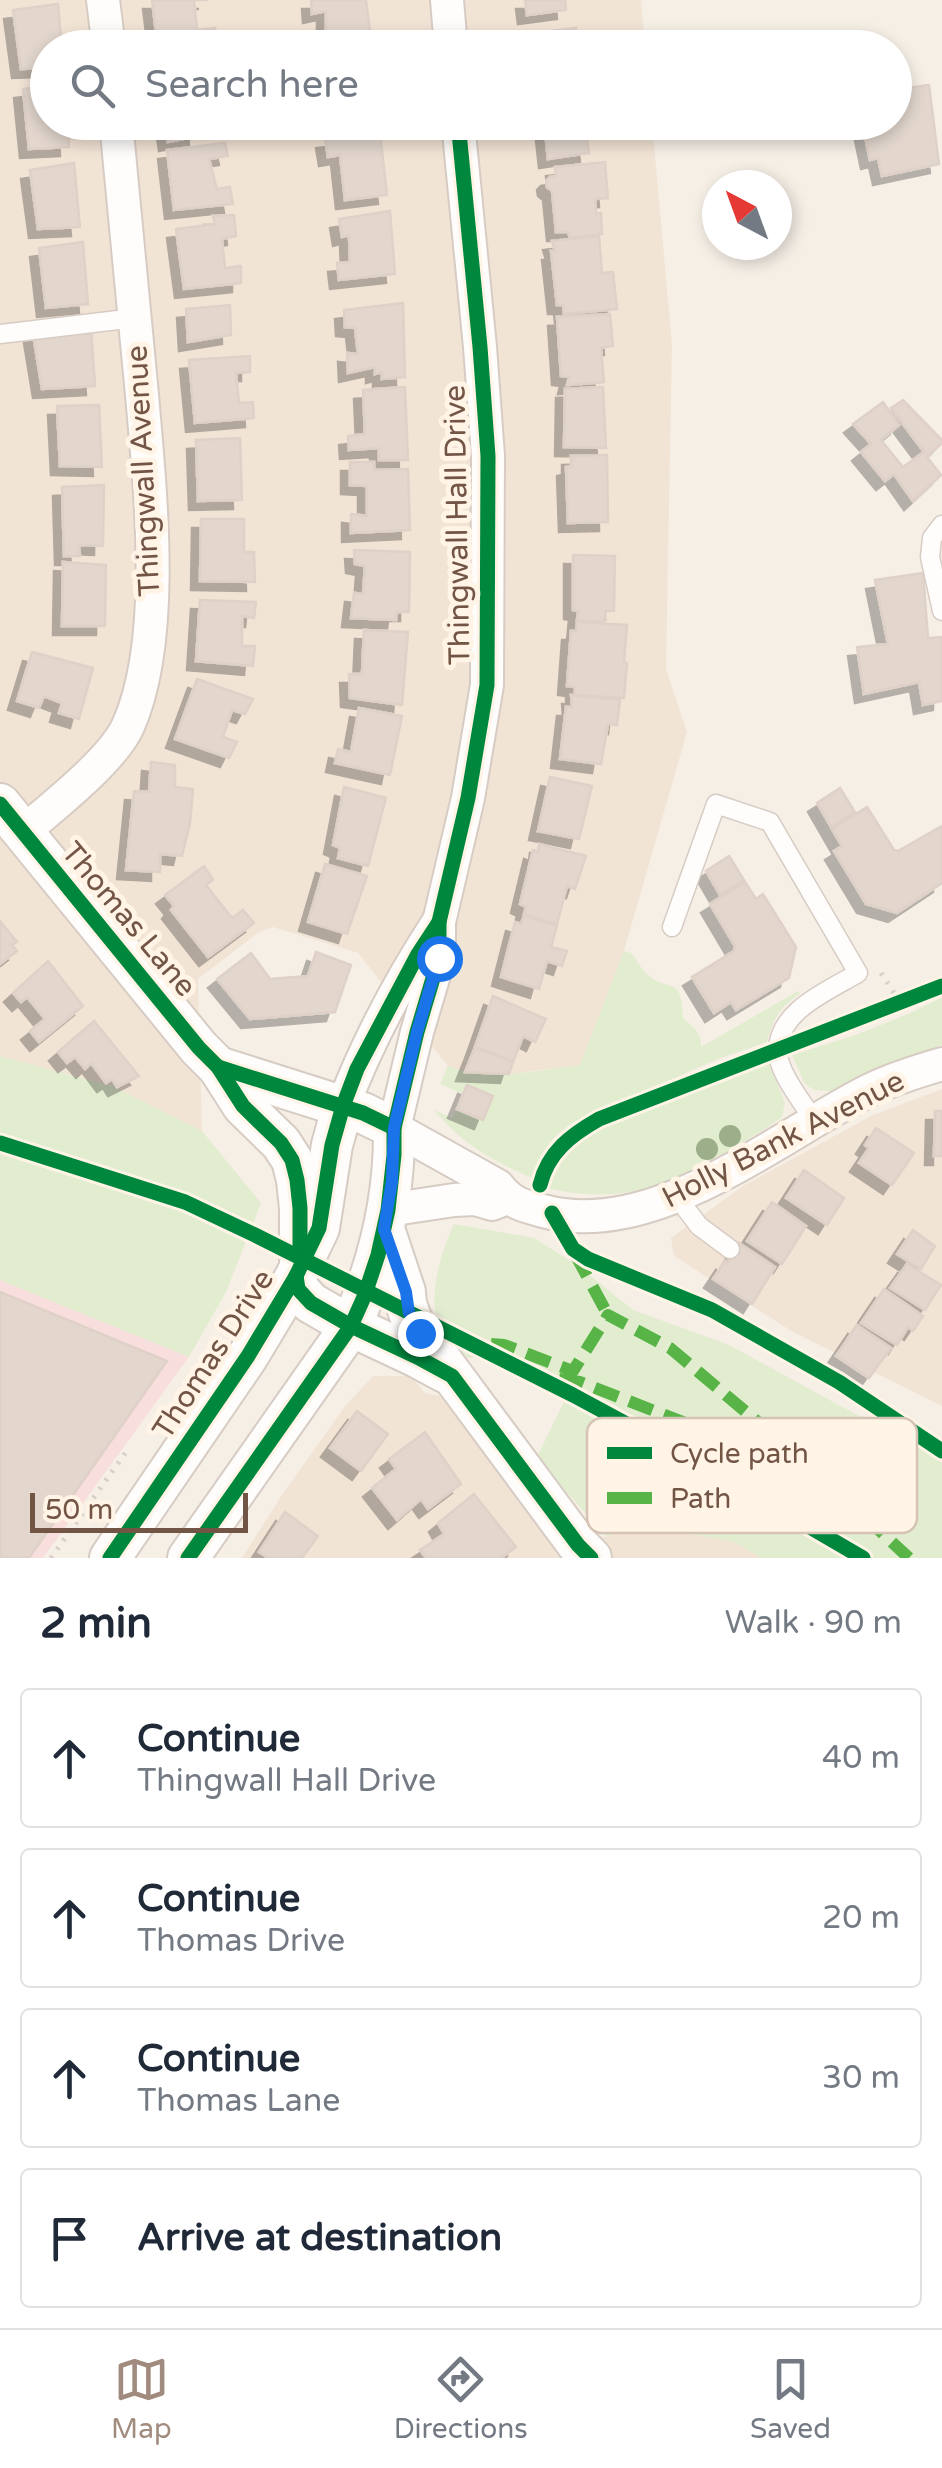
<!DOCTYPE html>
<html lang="en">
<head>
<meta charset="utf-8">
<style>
  :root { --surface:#fff; --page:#f2f2f3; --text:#1f2937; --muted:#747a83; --line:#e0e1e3; --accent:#a18b7e }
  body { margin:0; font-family:"Varela Round",sans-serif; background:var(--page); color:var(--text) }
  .compass { position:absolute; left:702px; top:170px; width:90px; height:90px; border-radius:50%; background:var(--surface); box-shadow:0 5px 15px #0003; rotate:319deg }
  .scale { position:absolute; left:30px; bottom:25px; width:218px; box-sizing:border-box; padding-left:10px; border:5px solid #735546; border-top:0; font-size:28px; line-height:35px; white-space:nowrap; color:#735546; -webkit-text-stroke:8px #fff4e6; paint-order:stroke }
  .stop { position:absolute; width:30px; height:30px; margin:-22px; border:8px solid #1a73e8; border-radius:50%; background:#fff }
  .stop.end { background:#1a73e8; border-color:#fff; box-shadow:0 2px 10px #0008 }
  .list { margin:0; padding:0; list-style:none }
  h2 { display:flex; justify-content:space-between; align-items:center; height:130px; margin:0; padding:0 40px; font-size:42px }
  h2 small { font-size:32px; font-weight:400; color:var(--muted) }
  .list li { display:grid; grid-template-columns:65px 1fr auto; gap:30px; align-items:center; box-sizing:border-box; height:140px; margin:0 20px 20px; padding:0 20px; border:2px solid var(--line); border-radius:10px }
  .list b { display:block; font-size:38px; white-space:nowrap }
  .list p { margin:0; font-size:32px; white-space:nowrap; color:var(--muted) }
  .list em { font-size:32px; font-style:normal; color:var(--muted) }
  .icon { flex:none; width:55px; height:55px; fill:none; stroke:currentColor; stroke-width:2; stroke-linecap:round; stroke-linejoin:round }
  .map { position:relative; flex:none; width:942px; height:1558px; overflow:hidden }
  .search { position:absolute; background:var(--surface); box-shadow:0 5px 15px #0003; left:30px; right:30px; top:30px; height:110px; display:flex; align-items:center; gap:25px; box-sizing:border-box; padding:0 35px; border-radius:55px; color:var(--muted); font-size:38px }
  .sheet { height:770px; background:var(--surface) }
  nav { display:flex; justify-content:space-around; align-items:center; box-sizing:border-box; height:140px; border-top:2px solid var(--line); background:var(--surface); font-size:28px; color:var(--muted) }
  nav a { display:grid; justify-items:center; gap:5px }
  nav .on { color:var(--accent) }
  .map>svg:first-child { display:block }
  .residential { fill:#f2e4d5 }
  .medical { fill:#f9dede }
  .green { fill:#e2eccf }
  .building { fill:#e2d6cd; stroke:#dfd1c8; stroke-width:2.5; filter:url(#shadow) }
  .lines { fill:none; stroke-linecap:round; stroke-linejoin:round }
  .service-casing { stroke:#d7ccc4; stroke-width:21 }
  .minor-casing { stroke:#d7ccc4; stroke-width:36 }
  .tertiary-casing { stroke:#d7ccc4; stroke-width:44 }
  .path { stroke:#d9cfca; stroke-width:5; stroke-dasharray:2.5 8; stroke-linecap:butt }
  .service { stroke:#fefdfb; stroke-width:18 }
  .minor { stroke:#fefdfb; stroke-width:32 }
  .tertiary { stroke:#fefdfb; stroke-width:40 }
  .quiet { stroke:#59b447; stroke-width:12; stroke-dasharray:25 12; stroke-linecap:butt }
  .cycleway-casing { stroke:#fff4e6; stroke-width:21 }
  .cycleway { stroke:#00873e; stroke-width:15 }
  .tree { fill:#9caf8a }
  .route { stroke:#1a73e8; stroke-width:12 }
  .labels { text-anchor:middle; stroke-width:10; stroke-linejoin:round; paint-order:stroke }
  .street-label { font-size:30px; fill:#735546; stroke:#fff4e6 }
  .key { fill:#fff4e6; stroke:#d5c4b6; stroke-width:2.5 }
  .key-label { font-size:28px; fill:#735546 }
</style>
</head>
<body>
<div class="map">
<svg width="942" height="1558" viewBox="0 0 942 1558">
  <defs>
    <filter id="shadow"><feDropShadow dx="-9" dy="9" stdDeviation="0" flood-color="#0004"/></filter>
  </defs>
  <rect width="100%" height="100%" fill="#f6efe6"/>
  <g class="residential">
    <polygon points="0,0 641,0 645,47 48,48 48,122 652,123 672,344 666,669 687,732 624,951 580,1065 509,1074 465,1072 448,1066 358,953 273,927 259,932 198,979 202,1131 114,1087 0,1056"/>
    <polygon points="942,1089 942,1406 793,1332 674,1256 671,1238 743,1186 873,1115"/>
    <polygon points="373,1376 410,1376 425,1393 440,1396 548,1533 607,1537 637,1524 735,1542 761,1558 242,1558 280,1498 345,1406"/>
  </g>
  <polygon class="medical" points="0,1280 189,1357 43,1558 0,1558"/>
  <g class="green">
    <path d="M624,951L631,953C636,959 640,967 646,973C668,995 682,972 683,1018C693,1027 702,1033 701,1047L798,991L800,994C780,1006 772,1021 767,1042L720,1058L572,1123C548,1141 542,1150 532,1178C494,1162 461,1143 434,1110L452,1118L457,1109L483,1120L493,1096L468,1085L463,1094L440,1084L448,1066C490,1082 537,1070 580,1065Z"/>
    <polygon points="942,997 942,1045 880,1067 831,1091 815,1090 809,1087 804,1082 792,1055 856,1035 911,1013"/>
    <polygon points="0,1056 114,1087 202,1131 261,1203 226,1292 189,1357 0,1280"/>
    <path d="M768,1062L785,1103L782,1117C765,1130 746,1140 728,1151C664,1187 622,1205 547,1188L565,1155L587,1135Z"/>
    <path d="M454,1224L534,1238L577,1265L633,1310L729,1345L857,1415L880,1422L942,1463V1558H761L735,1542L637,1524L607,1537L563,1488L538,1455L571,1388C534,1371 510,1352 468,1358C459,1348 449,1338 441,1327C425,1301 442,1250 454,1224Z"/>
  </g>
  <g class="building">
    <polygon points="152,0 208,0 194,0 197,30 215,28 218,48 158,48"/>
    <polygon points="311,0 366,0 371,39 326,40 326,11 312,14"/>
    <polygon points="525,0 565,0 566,10 527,15"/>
    <polygon points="58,4 62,48 48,48 48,68 21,69 13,10"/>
    <polygon points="576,28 578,48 536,48 535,33"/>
    <polygon points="929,85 939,164 882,176 878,158 870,160 862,122 894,122 894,90"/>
    <polygon points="48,86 48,122 68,122 69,147 29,149 23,89"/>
    <polygon points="165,122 224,122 224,126 197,126 198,136 168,142"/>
    <polygon points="544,122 585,122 589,153 548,159"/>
    <polygon points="380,133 387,195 345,200 340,155 328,157 325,139"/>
    <polygon points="225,143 228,156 209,159 217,189 230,187 233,204 174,210 167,150"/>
    <polygon points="605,162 608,198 595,199 596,214 601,213 602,234 570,238 568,232 556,232 552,191 547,187 546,181 550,177 556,176 555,167"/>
    <polygon points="74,163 80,227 38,229 30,170"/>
    <polygon points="390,211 395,274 339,280 337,263 350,262 349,235 342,237 339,219"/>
    <polygon points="234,215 236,236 222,239 225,268 241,266 241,283 184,289 176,229 215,224 213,216"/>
    <polygon points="599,236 602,273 613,272 617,309 564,314 563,305 557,305 551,251 555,251 552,241"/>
    <polygon points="83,242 88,304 46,308 39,248"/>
    <polygon points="403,303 405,377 382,379 382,372 375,374 375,367 348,373 347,353 358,354 355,328 345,327 344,310"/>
    <polygon points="230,305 231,335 188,342 186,309"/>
    <polygon points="610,314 613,346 601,348 604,382 567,385 569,377 561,376 557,317"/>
    <polygon points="91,327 95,386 42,389 33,334"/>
    <polygon points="250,356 250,372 236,373 239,403 253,402 254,418 195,423 189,360"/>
    <polygon points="405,387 408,460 379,460 379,448 349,450 348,436 365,434 363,390"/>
    <polygon points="603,387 606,448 564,447 565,389"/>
    <polygon points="903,400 942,440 942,443 927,457 941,475 913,501 894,474 885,481 861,452 871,444 853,424 883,402 899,425 881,440 903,467 924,452 891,408"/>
    <polygon points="99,405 102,467 60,466 57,406"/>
    <polygon points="240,438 242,500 198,501 196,440"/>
    <polygon points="607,455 608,522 568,523 566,467 571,466 571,456"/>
    <polygon points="350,462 374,462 374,470 408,469 410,530 351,533 351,514 367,516 367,486 350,485"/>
    <polygon points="104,485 103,546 79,545 80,556 64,556 62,487"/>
    <polygon points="201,519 244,519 244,552 254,552 255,582 200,581"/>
    <polygon points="354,550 410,552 409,612 397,612 396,620 351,618 354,593 363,594 365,566 355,564"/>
    <polygon points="573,555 615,556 614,611 606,611 604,622 577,620 578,611 573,610"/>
    <polygon points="63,562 106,565 105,626 62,626"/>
    <polygon points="923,573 928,638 942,637 942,701 923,705 919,682 864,694 857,647 888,644 875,580"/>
    <polygon points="200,600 256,602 254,618 242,616 242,646 255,646 253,666 196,661"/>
    <polygon points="577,622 627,625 624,662 627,663 624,698 575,695 575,687 567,686 571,631 576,631"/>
    <polygon points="364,630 408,632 402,705 350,698 349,674 362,674"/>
    <polygon points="32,652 93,668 79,719 59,713 62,703 44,696 39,708 17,701"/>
    <polygon points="197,679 253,699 245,714 232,710 223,737 237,742 229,758 175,739"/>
    <polygon points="571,695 620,700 617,725 608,724 601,764 560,759 566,707 572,707"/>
    <polygon points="359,708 402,716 390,775 335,763 338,749 351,752"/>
    <polygon points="151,762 175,765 175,787 193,789 190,823 182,856 160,854 160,872 126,870 134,791 149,792"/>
    <polygon points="550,777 592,786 579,839 538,831"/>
    <polygon points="344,787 386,798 368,866 338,858 340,848 333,845"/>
    <polygon points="840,788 855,812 831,827 817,803"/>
    <polygon points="867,807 894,850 898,851 942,826 942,883 897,913 866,904 834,851 842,846 832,829"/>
    <polygon points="539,844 586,856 575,889 567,886 557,924 524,914 526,907 520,904 533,850 538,852"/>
    <polygon points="729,856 744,880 720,895 706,871"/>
    <polygon points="325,864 367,876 347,934 308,922"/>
    <polygon points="204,866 213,880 206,885 232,918 243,910 254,923 208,957 171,910 174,906 165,895"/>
    <polygon points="745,882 756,899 763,894 796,947 789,978 736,1010 731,1002 714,1013 692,977 734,951 735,946 710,904"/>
    <polygon points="524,916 557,926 551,947 567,951 562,966 547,961 539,989 501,977 515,922 521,924"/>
    <polygon points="0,921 17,942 12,945 17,951 0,964"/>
    <polygon points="316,952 351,965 335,1012 250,1019 217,979 251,953 270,979 308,976"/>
    <polygon points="48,961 83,1006 39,1042 30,1031 45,1019 27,997 21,1002 13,993"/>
    <polygon points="493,996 546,1019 535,1042 523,1036 513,1062 475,1047"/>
    <polygon points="94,1021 139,1076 117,1087 112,1079 106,1083 91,1063 85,1069 75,1057 67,1063 58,1052"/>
    <polygon points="475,1047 513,1062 509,1074 465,1072"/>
    <polygon points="467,1085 493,1096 483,1120 457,1109"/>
    <polygon points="935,1111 942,1111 942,1156 934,1156"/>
    <polygon points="876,1128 914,1153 892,1185 859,1163 869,1148 865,1145"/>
    <polygon points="804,1170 844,1198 827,1225 786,1198"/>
    <polygon points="772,1202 806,1226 782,1264 747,1241"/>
    <polygon points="913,1230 935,1246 921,1269 897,1254"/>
    <polygon points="739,1243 775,1267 752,1304 713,1279 725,1261 727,1263"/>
    <polygon points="907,1264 941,1285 925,1310 890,1288"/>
    <polygon points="884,1289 923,1316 913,1331 908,1327 897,1345 861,1323"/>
    <polygon points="0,1292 167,1361 29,1558 0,1558"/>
    <polygon points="857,1325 891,1348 869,1378 836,1356"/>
    <polygon points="357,1411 388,1434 361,1471 330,1448"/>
    <polygon points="425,1432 461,1484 428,1509 421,1499 397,1520 372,1488 396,1469 389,1459"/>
    <polygon points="474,1494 516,1547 501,1558 426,1558 420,1550 444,1534 438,1523"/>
    <polygon points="285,1512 318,1536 302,1558 268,1558 259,1552"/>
  </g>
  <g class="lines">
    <g class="service-casing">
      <g id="service">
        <polyline points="0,334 135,318"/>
        <polyline points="942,525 932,538 930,557 942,611"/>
        <path d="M672,927L716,804L770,822L858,973C828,991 777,1011 778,1052C778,1073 804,1104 815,1122"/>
        <polyline points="677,1197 699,1226 730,1249"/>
      </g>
    </g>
    <g class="minor-casing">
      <g id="minor">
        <polyline points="103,0 109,48"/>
        <polyline points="447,0 451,48"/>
        <path d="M458,122L480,347L488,456L487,685L468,798L439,922V958L417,1032L394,1128L498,1186C510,1203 524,1206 543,1211C654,1241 776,1137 870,1090C892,1079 918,1071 942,1064"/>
        <path d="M22,833C52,807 112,761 128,726C167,639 150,489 142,395C134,304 125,213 116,122"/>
        <path d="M343,1106C367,1043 400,981 437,924"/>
        <polyline points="388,1210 454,1200 475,1199 492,1204 507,1198"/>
      </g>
    </g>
    <g class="tertiary-casing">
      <g id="tertiary">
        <polyline points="0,804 199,1048 218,1067 243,1106 281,1143 292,1160 297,1180 300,1208 300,1267"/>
        <polyline points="384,1229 405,1292 406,1304 412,1321 578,1545 591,1558"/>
        <polyline points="296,1276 298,1289 311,1303 351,1326 417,1357 445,1372"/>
        <polyline points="110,1558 248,1356 296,1276 319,1228 332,1145 343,1106"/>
        <path d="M188,1558L351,1326C379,1263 395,1198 394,1128L363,1113L218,1067"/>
      </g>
    </g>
    <g class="path">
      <polyline points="881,973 901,1004"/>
      <polyline points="51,1558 126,1452"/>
    </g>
    <use href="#service" class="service"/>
    <use href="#minor" class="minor"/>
    <use href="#tertiary" class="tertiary"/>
    <g class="quiet">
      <polyline points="575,1254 608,1315"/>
      <polyline points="491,1344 504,1345 573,1371 608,1315 670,1348 809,1465 909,1558"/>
      <polyline points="559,1379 580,1382 780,1460 804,1464"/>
    </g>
    <g class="cycleway-casing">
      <g id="cycleway">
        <polyline points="0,804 199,1048 218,1067 243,1106 281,1143 292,1160 297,1180 300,1208 300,1258"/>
        <polyline points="218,1067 363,1113 394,1128"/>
        <polyline points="0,1143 185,1202 255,1235 573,1395 712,1470 863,1558"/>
        <path d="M540,1185C548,1152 571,1135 599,1119L942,986"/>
        <polyline points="552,1213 573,1249 588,1259 712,1310 839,1382 942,1451"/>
        <polyline points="296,1276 298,1289 311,1303 351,1326 417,1357 452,1376 578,1545 591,1558"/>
        <polyline points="110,1558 248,1356 296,1276 319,1228 332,1145 343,1106 357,1069 418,954 439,922"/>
        <polyline points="188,1558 351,1326 364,1297 378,1255 388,1210 394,1155 394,1128 417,1032 439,958 439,922 468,798 487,685 488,456 480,347 458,122"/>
      </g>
    </g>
    <use href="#cycleway" class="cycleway"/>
  </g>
  <g class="tree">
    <circle cx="730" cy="1136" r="11"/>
    <circle cx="707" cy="1149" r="11"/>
  </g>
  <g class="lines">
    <polyline class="route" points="420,1333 409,1313 406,1292 384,1229 392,1181 394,1128 417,1032 439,958"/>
  </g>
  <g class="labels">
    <g class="street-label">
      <text transform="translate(143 471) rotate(-93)" y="10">Thingwall Avenue</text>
      <text transform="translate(457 525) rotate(-91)" y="10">Thingwall Hall Drive</text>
      <text transform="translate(129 919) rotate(50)" y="10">Thomas Lane</text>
      <text transform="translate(783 1139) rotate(-27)" y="10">Holly Bank Avenue</text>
      <text transform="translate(213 1354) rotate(-57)" y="10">Thomas Drive</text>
    </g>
  </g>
  <rect x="587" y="1418" width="330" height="115" rx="15" class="key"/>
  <rect x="607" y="1447" width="45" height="12" fill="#00873e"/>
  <rect x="607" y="1492" width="45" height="12" fill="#59b447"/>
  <g class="key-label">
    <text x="670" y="1463">Cycle path</text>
    <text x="670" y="1508">Path</text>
  </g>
</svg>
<svg class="compass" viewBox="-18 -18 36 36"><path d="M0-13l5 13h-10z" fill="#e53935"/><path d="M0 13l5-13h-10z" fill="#747a83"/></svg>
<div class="scale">50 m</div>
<div class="stop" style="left:439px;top:958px"></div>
<div class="stop end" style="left:420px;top:1333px"></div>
<div class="search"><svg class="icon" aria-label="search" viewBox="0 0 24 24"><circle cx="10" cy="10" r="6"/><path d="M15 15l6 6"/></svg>Search here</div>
</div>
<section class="sheet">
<h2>2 min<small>Walk · 90 m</small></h2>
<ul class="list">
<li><svg class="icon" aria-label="ahead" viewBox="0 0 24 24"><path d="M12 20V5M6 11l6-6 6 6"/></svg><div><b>Continue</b><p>Thingwall Hall Drive</p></div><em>40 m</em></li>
<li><svg class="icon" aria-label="ahead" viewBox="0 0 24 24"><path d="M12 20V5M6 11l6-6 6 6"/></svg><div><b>Continue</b><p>Thomas Drive</p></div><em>20 m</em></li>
<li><svg class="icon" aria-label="ahead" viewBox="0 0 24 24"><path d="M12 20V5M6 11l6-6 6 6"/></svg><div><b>Continue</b><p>Thomas Lane</p></div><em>30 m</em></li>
<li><svg class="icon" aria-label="arrive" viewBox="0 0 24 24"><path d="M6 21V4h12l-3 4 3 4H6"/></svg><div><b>Arrive at destination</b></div></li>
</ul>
</section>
<nav>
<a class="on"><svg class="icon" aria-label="map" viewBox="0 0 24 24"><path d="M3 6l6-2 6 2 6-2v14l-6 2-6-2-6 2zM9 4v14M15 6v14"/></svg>Map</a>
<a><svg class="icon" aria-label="directions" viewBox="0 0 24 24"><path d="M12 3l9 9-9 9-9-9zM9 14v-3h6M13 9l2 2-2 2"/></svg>Directions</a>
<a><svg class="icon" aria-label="saved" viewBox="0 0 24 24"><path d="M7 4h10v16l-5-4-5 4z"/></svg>Saved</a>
</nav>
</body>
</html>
